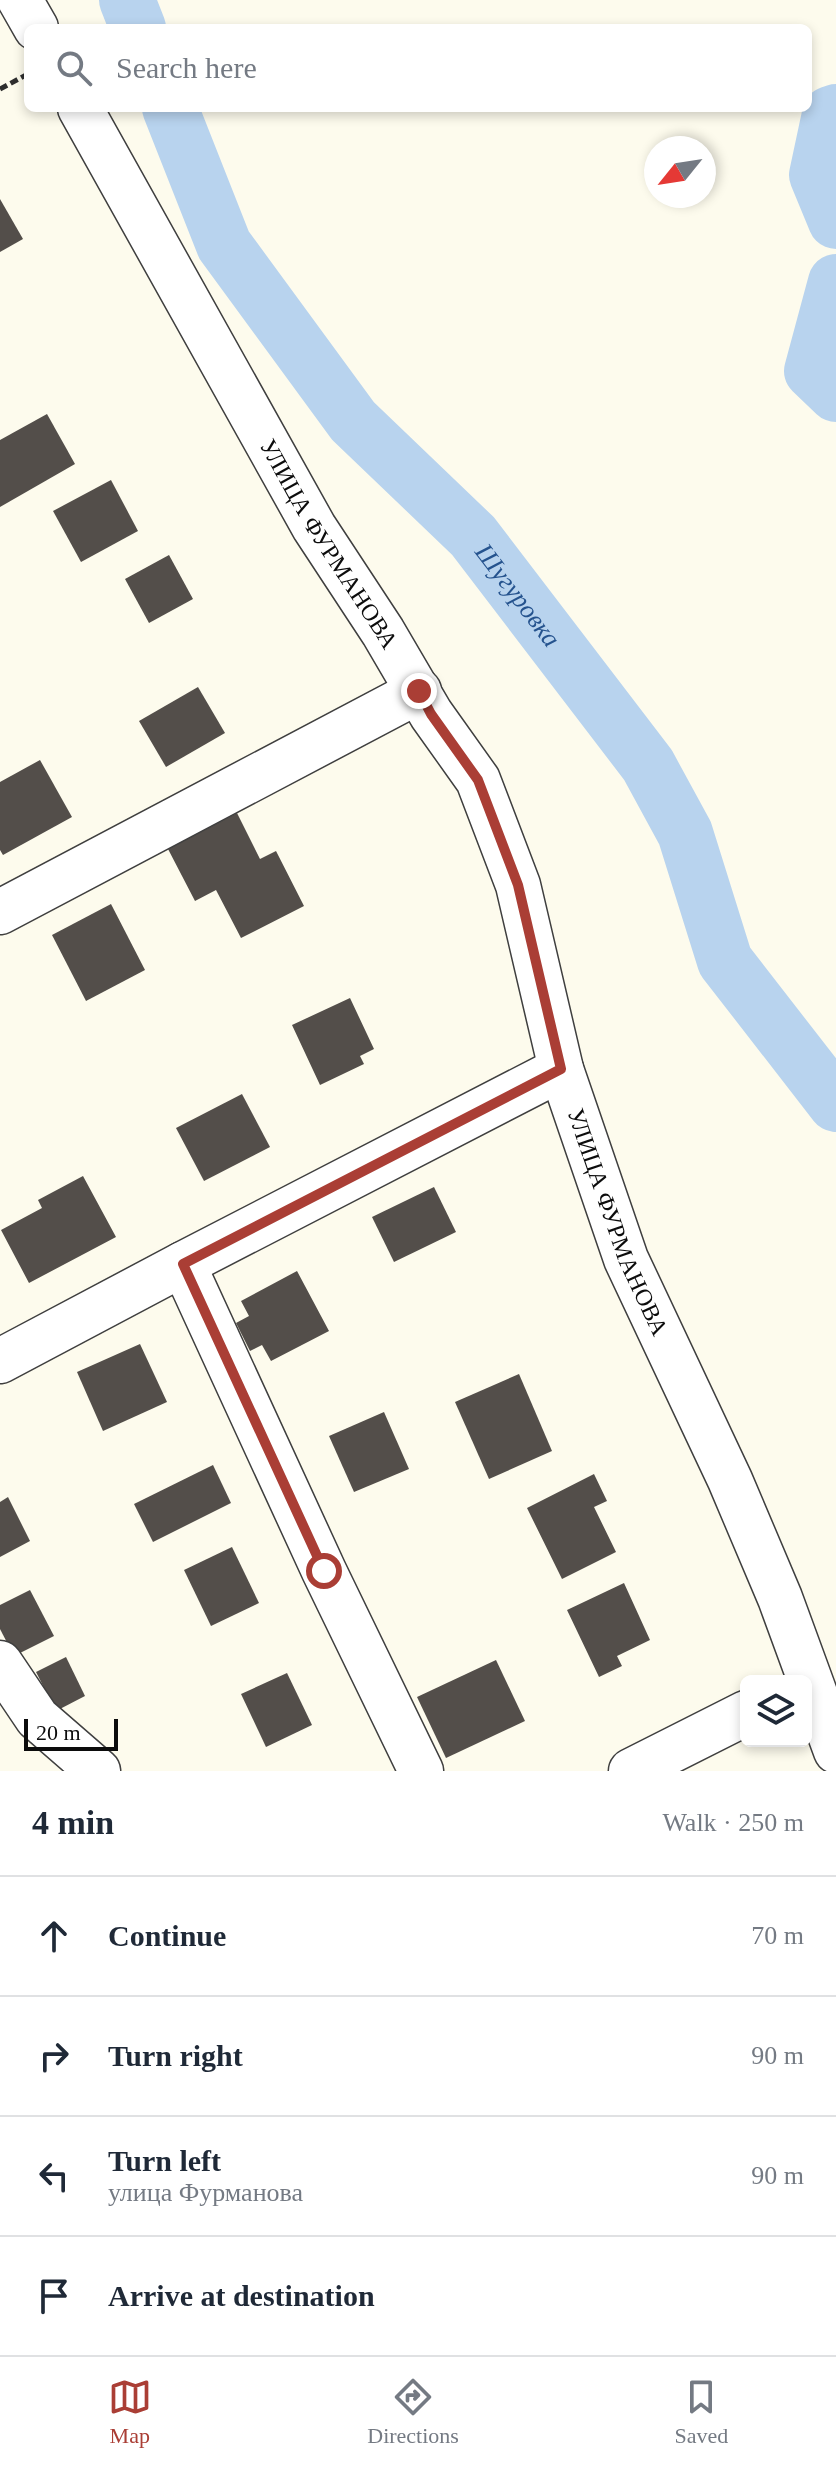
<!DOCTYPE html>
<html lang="en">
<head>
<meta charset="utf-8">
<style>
  :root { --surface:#fff; --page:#f6f6f7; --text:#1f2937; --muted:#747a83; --line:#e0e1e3; --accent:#aa3e35 }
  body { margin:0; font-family:"Times New Roman",serif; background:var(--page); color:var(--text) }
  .controls { position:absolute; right:24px; bottom:24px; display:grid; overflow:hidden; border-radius:12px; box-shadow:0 4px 12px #0003 }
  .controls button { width:72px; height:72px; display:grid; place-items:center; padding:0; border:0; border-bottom:2px solid var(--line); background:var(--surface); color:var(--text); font:40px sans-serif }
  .compass { position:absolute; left:644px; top:136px; width:72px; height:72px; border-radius:50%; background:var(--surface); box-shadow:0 4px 12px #0003; rotate:240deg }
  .scale { position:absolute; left:24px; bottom:20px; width:94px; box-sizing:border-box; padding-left:8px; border:4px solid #0c0c0c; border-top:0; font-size:22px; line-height:28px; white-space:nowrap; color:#0c0c0c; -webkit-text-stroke:6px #fff; paint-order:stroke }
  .stop { position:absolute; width:24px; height:24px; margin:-18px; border:6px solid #aa3e35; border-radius:50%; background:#fff }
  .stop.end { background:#aa3e35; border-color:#fff; box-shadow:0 2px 8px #0008 }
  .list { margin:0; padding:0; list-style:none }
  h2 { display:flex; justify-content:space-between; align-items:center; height:104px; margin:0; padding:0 32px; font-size:34px }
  h2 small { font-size:26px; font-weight:400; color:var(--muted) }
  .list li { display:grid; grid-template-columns:52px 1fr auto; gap:24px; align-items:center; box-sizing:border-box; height:120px; padding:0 32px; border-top:2px solid var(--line) }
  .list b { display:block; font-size:30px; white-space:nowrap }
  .list p { margin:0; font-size:26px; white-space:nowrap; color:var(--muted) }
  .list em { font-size:26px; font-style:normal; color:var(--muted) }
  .icon { flex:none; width:44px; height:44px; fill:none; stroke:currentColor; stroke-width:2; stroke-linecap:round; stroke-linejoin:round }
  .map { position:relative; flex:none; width:836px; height:1771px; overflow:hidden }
  .search { position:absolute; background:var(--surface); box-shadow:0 4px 12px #0003; left:24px; right:24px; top:24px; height:88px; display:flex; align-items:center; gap:20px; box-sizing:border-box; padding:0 28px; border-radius:12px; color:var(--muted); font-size:30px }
  .sheet { height:584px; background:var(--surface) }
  nav { display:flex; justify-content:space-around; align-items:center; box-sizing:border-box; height:112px; border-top:2px solid var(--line); background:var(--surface); font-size:22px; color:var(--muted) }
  nav a { display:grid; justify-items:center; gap:4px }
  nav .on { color:var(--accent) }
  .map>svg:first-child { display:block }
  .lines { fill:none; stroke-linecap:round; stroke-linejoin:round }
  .river { stroke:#b8d3ee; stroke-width:56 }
  .building { fill:#534e4a }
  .minor-casing { stroke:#3f3f3f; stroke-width:47 }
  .path { stroke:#2e2e2e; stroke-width:5; stroke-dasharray:8 4; stroke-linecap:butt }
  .minor { stroke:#fff; stroke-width:44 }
  .route { stroke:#aa3e35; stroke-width:10 }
  .labels { text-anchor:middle; stroke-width:8; stroke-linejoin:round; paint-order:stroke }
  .street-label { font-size:24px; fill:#0c0c0c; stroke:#fff }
  .water-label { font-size:26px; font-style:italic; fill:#25538e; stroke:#fff }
</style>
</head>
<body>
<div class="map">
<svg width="836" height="1771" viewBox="0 0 836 1771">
  <rect width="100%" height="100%" fill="#fdfbed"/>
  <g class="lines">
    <g class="river">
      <polyline points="127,0 138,28"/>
      <path id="s1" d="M170,108L224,245L353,421L473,536L648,765L685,833L725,961L836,1104"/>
      <polyline points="836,112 830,114 817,175 836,221"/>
      <polyline points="836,282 812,371 836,394"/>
    </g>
  </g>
  <g class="building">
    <polygon points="0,199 23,239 0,252"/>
    <polygon points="47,414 75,464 0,507 0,440"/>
    <polygon points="111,480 138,531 81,562 53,511"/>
    <polygon points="169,555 193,599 149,623 125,579"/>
    <polygon points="198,687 225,733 166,767 139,721"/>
    <polygon points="40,760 72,817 3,855 0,850 0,782"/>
    <polygon points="237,813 260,859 276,851 304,906 241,938 216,890 195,901 168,849"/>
    <polygon points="111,904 145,970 86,1001 52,935"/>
    <polygon points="350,998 374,1049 360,1056 364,1064 320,1085 292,1025"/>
    <polygon points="242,1094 270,1147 204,1181 176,1128"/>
    <polygon points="83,1176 116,1237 29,1283 1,1230 42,1208 38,1200"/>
    <polygon points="434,1187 456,1232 394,1262 372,1217"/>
    <polygon points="297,1271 329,1331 271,1361 262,1345 250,1351 236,1323 249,1316 241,1301"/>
    <polygon points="140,1344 167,1402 103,1431 77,1372"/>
    <polygon points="519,1374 552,1451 489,1479 455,1402"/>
    <polygon points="384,1412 409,1469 354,1492 329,1436"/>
    <polygon points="213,1465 231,1503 153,1542 134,1504"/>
    <polygon points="594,1474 607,1501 594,1507 616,1552 562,1579 527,1508"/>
    <polygon points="8,1497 30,1541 0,1557 0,1502"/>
    <polygon points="232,1547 259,1603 211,1626 184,1570"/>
    <polygon points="624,1583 650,1640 617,1656 622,1666 599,1677 567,1610"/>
    <polygon points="30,1590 54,1636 14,1656 0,1629 0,1605"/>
    <polygon points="66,1657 85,1696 56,1711 36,1672"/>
    <polygon points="496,1660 525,1721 446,1758 417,1697"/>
    <polygon points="287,1673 312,1725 266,1747 241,1694"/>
  </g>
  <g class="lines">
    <g class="minor-casing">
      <g id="minor">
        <polyline points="20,0 36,28"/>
        <path id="s2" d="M80,108L314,527L383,632L431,714L478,780L518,885L561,1069L626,1259L730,1480L780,1598L836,1751"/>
        <polyline points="0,912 419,691"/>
        <polyline points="183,1264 324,1571 421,1771"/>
        <polyline points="0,1361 183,1264 561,1069"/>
        <polyline points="0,1663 37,1718 98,1771"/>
        <polyline points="631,1771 746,1713"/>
      </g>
    </g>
    <polyline class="path" points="0,89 28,74"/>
    <use href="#minor" class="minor"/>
  </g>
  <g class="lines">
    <polyline class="route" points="324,1571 183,1264 561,1069 518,885 478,780 431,714 419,691"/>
  </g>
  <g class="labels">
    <g class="street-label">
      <text dy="8" stroke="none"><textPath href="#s2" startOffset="502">УЛИЦА ФУРМАНОВА</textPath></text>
      <text dy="8" stroke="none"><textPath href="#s2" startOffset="1246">УЛИЦА ФУРМАНОВА</textPath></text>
    </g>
    <g class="water-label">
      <text dy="9" stroke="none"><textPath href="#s1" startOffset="606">Шугуровка</textPath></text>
    </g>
  </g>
</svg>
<div class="controls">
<button><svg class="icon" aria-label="layers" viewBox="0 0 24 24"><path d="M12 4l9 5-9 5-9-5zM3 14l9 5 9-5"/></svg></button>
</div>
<svg class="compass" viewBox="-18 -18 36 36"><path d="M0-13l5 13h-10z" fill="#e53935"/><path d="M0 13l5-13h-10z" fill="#747a83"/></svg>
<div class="scale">20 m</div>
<div class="stop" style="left:324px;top:1571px"></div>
<div class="stop end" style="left:419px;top:691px"></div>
<div class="search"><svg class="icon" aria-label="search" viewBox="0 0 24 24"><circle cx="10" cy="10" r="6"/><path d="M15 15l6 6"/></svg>Search here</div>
</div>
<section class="sheet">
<h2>4 min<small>Walk · 250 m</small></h2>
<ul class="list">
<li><svg class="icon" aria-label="ahead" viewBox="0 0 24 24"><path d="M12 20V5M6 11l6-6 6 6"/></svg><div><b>Continue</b></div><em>70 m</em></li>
<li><svg class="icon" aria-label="right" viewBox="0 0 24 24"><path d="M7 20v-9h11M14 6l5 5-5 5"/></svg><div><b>Turn right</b></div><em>90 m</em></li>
<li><svg class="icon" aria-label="left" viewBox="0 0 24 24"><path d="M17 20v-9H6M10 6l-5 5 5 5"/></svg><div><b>Turn left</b><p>улица Фурманова</p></div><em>90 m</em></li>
<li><svg class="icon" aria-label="arrive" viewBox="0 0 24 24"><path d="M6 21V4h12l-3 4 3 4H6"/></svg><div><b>Arrive at destination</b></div></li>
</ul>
</section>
<nav>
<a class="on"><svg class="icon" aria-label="map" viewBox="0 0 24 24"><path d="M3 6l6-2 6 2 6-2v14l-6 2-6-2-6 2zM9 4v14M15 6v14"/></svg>Map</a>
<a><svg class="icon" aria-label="directions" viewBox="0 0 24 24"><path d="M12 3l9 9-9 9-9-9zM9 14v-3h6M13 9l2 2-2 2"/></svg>Directions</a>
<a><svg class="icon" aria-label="saved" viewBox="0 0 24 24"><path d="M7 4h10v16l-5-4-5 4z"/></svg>Saved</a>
</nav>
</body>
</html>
